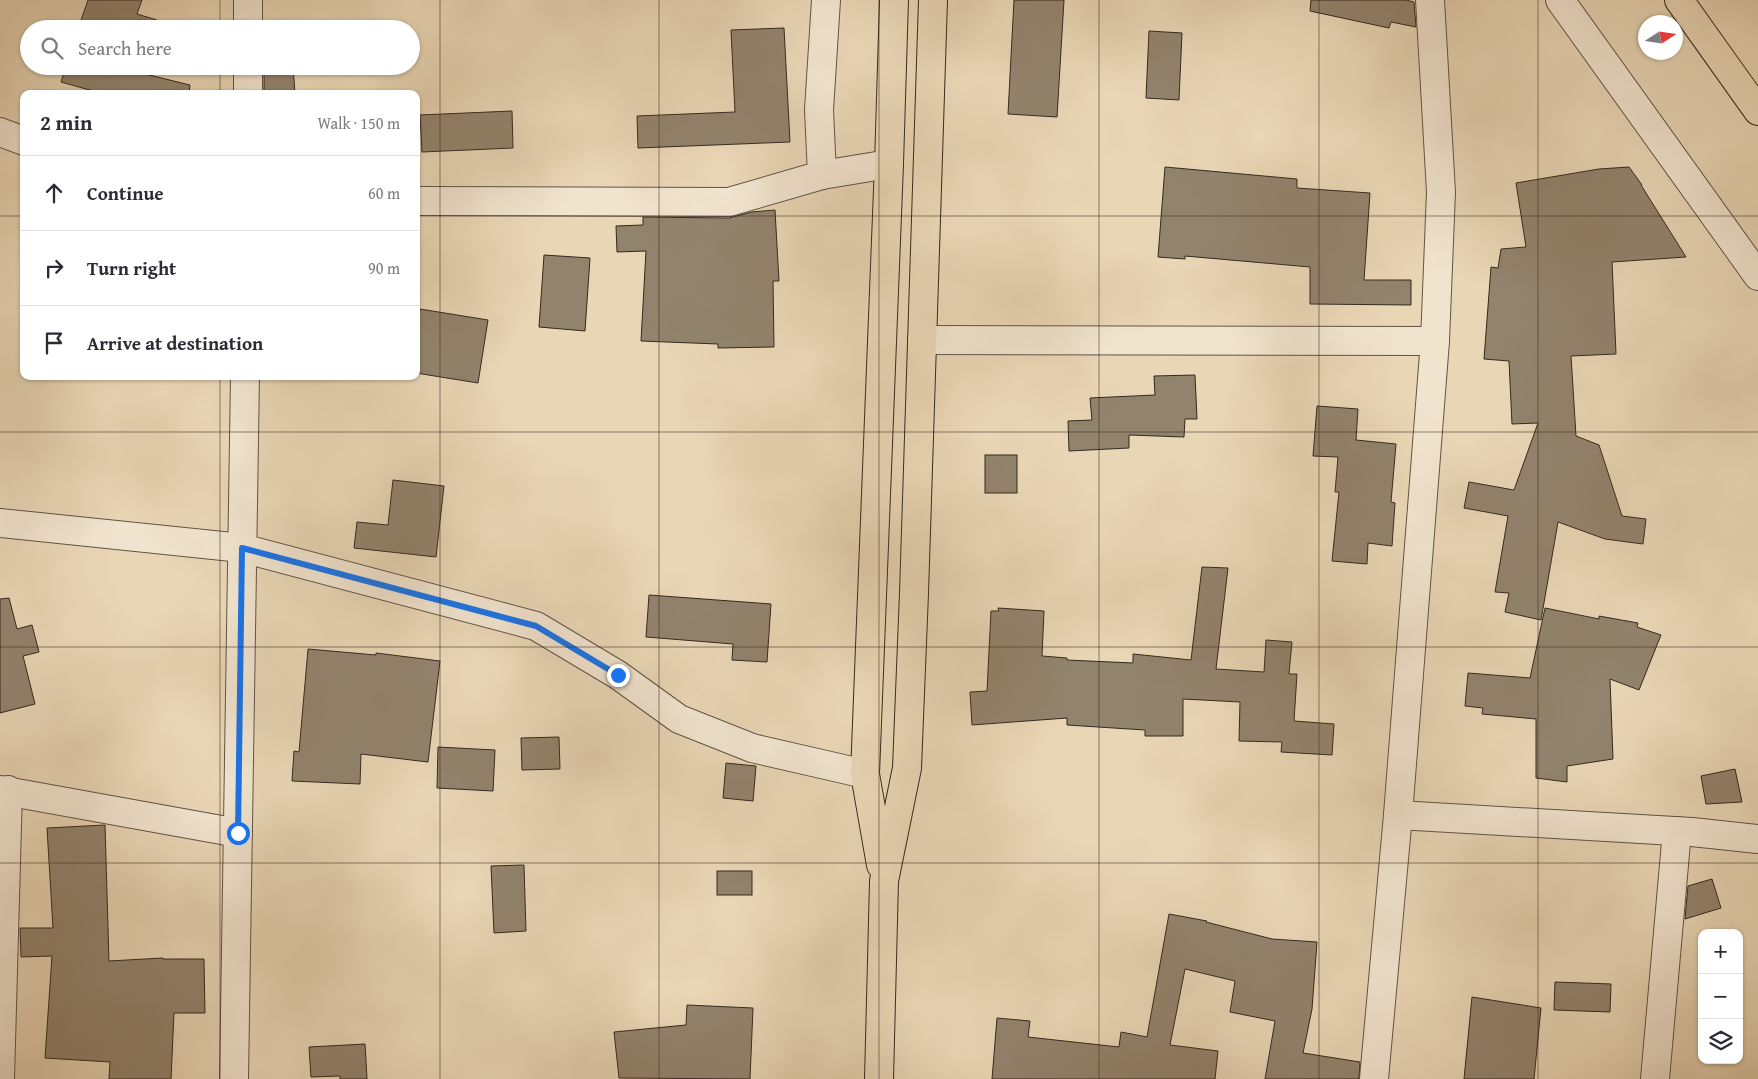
<!DOCTYPE html>
<html lang="en">
<head>
<meta charset="utf-8">
<style>
  :root { --surface:#fff; --page:#f7f7f7; --text:#2b2b33; --muted:#7c7c81; --line:#e1e1e2 }
  body { margin:0; font-family:"Gentium Book Plus",serif; background:var(--page); color:var(--text) }
  .controls { position:absolute; right:15px; bottom:15px; display:grid; overflow:hidden; border-radius:10px; box-shadow:0 1px 4px #0004 }
  .controls button { width:45px; height:45px; display:grid; place-items:center; padding:0; border:0; border-bottom:1px solid var(--line); background:var(--surface); color:var(--text); font:25px sans-serif }
  .compass { position:absolute; left:1638px; top:15px; width:45px; height:45px; border-radius:50%; background:var(--surface); box-shadow:0 1px 4px #0004; rotate:78deg }
  .stop { position:absolute; width:15px; height:15px; margin:-11px; border:4px solid #1a73e8; border-radius:50%; background:#fff }
  .stop.end { background:#1a73e8; border-color:#fff; box-shadow:0 1px 5px #0008 }
  .list { margin:0; padding:0; list-style:none }
  h2 { display:flex; justify-content:space-between; align-items:center; height:65px; margin:0; padding:0 20px; font-size:21px }
  h2 small { font-size:16px; font-weight:400; color:var(--muted) }
  .list li { display:grid; grid-template-columns:32px 1fr auto; gap:15px; align-items:center; box-sizing:border-box; height:75px; padding:0 20px; border-top:1px solid var(--line) }
  .list b { display:block; font-size:19px; white-space:nowrap }
  .list em { font-size:16px; font-style:normal; color:var(--muted) }
  .icon { flex:none; width:28px; height:28px; fill:none; stroke:currentColor; stroke-width:2; stroke-linecap:round; stroke-linejoin:round }
  .map { position:relative; flex:none; width:1758px; height:1079px; overflow:hidden }
  .search { position:absolute; background:var(--surface); box-shadow:0 1px 4px #0004; left:20px; top:20px; width:400px; height:55px; display:flex; align-items:center; gap:12px; box-sizing:border-box; padding:0 18px; border-radius:28px; color:var(--muted); font-size:19px }
  .panel { position:absolute; background:var(--surface); box-shadow:0 1px 4px #0004; left:20px; top:90px; width:400px; height:290px; border-radius:10px }
  .map>svg:first-child { display:block }
  .building { fill:#92836d; stroke:#34291f }
  .lines { fill:none; stroke-linecap:round; stroke-linejoin:round }
  .minor-casing { stroke:#615444; stroke-width:30 }
  .highway-casing { stroke:#34291f; stroke-width:30 }
  .minor { stroke:#f1e4cf; stroke-width:28 }
  .highway { stroke:#e9d6b5; stroke-width:28 }
  .route { stroke:#1a73e8; stroke-width:6 }
  .grid { fill:none; stroke:#34291f; stroke-width:1; stroke-opacity:0.55 }
</style>
</head>
<body>
<div class="map">
<svg width="1758" height="1079" viewBox="0 0 1758 1079">
  <rect width="100%" height="100%" fill="#e9d6b5"/>
  <filter id="stains"><feTurbulence type="fractalNoise" baseFrequency=".004" numOctaves="4"/><feColorMatrix values="0 0 0 0 .2 0 0 0 0 .09 0 0 0 0 .02 0 0 0 .5 -.17"/></filter>
  <radialGradient id="worn" r=".72"><stop offset=".6" stop-color="#630" stop-opacity="0"/><stop offset="1" stop-color="#630" stop-opacity=".3"/></radialGradient>
  <g class="building">
    <polygon points="88,0 142,0 137,14 157,20 155,29 78,29"/>
    <polygon points="1014,0 1064,0 1057,117 1008,114"/>
    <polygon points="1311,0 1406,0 1414,2 1416,27 1391,22 1389,28 1310,11"/>
    <polygon points="784,28 790,142 638,148 637,116 735,112 731,30"/>
    <polygon points="1149,31 1182,33 1179,100 1146,98"/>
    <polygon points="66,66 143,66 141,73 190,85 189,94 104,94 61,82"/>
    <polygon points="264,66 293,66 295,94 264,94"/>
    <polygon points="512,111 513,148 422,152 420,115"/>
    <polygon points="1165,167 1297,179 1297,188 1370,193 1364,280 1411,280 1411,305 1310,304 1310,267 1185,256 1185,259 1158,257"/>
    <polygon points="1629,167 1642,185 1641,185 1686,257 1612,262 1616,354 1571,356 1576,436 1599,445 1622,516 1646,519 1643,544 1605,539 1558,522 1541,620 1505,612 1509,593 1495,592 1508,516 1464,508 1469,482 1514,490 1538,423 1512,424 1509,361 1484,359 1491,267 1498,268 1501,249 1526,247 1516,183 1599,169"/>
    <polygon points="775,210 779,281 773,281 774,347 718,348 718,344 641,341 646,251 617,252 616,226 643,225 643,217 729,218 752,212"/>
    <polygon points="544,255 590,258 585,331 539,327"/>
    <polygon points="420,309 488,320 478,383 416,373 416,331"/>
    <polygon points="1195,375 1197,419 1185,419 1184,437 1129,435 1129,448 1069,451 1068,421 1092,420 1090,398 1155,395 1154,376"/>
    <polygon points="1317,406 1358,409 1356,440 1396,444 1391,502 1395,503 1392,546 1368,543 1367,564 1332,561 1339,492 1335,492 1338,457 1313,456"/>
    <rect x="985" y="455" width="32" height="38"/>
    <polygon points="393,480 444,486 436,557 354,548 357,522 388,525"/>
    <polygon points="1202,567 1228,568 1216,669 1264,672 1266,640 1292,642 1289,674 1297,674 1294,721 1334,724 1332,755 1281,752 1282,742 1239,741 1240,702 1183,699 1183,736 1145,736 1145,730 1067,725 1067,718 972,725 970,692 987,691 991,611 999,611 998,608 1044,611 1042,656 1067,658 1067,660 1133,663 1133,654 1191,660"/>
    <polygon points="649,595 771,604 767,662 732,660 733,644 646,637"/>
    <polygon points="9,598 17,629 32,625 39,652 23,656 35,704 0,713 0,599"/>
    <polygon points="1545,608 1599,619 1599,616 1638,623 1637,627 1661,635 1639,690 1610,679 1613,759 1567,766 1567,782 1536,778 1536,719 1482,714 1483,708 1465,706 1468,673 1530,678"/>
    <polygon points="308,649 376,655 376,653 440,661 428,762 361,754 360,784 292,781 294,751 299,752"/>
    <polygon points="559,737 560,769 522,770 521,738"/>
    <polygon points="438,747 495,750 493,791 437,788"/>
    <polygon points="726,763 756,766 753,801 723,798"/>
    <polygon points="1735,769 1742,802 1706,804 1701,776"/>
    <polygon points="105,825 109,961 163,958 163,959 204,959 205,1013 174,1013 171,1079 109,1079 110,1062 45,1058 52,956 21,957 20,928 53,928 47,828"/>
    <polygon points="524,865 526,931 494,933 491,866"/>
    <rect x="717" y="871" width="35" height="24"/>
    <polygon points="1712,879 1721,908 1685,919 1688,886"/>
    <polygon points="1169,914 1207,921 1206,922 1272,939 1317,942 1312,1009 1303,1053 1360,1062 1359,1079 1265,1079 1275,1021 1230,1012 1235,981 1185,969 1170,1045 1218,1051 1215,1079 992,1079 997,1018 1030,1021 1028,1037 1119,1047 1121,1032 1147,1037"/>
    <polygon points="1555,982 1611,984 1610,1012 1554,1010"/>
    <rect x="1700" y="994" width="2" height="27"/>
    <polygon points="1472,997 1541,1008 1534,1079 1464,1079"/>
    <polygon points="687,1005 753,1008 750,1079 619,1078 614,1032 686,1025"/>
    <polygon points="365,1044 367,1079 340,1079 340,1076 311,1077 309,1047"/>
  </g>
  <g class="lines">
    <g class="minor-casing">
      <g id="minor">
        <polyline points="1560,0 1758,276"/>
        <polyline points="248,29 248,0"/>
        <polyline points="248,94 248,66"/>
        <polyline points="0,132 24,141"/>
        <polyline points="822,175 889,164"/>
        <polyline points="416,201 729,202 822,175 819,110 826,0"/>
        <polyline points="922,340 1435,341"/>
        <polyline points="0,523 242,548 536,626 618,675 679,719 752,748 865,774"/>
        <polyline points="0,790 238,833"/>
        <polyline points="1398,815 1692,832 1758,839"/>
        <polyline points="0,1079 8,790"/>
        <polyline points="234,1079 245,376"/>
        <polyline points="1374,1079 1398,815 1435,341 1441,192 1430,0"/>
        <polyline points="1655,1079 1677,831"/>
      </g>
    </g>
    <g class="highway-casing">
      <g id="highway">
        <polyline points="1679,0 1758,111"/>
        <polyline points="881,865 865,774 889,164 894,0"/>
        <polyline points="879,1079 884,881 907,768 914,593 933,0"/>
      </g>
    </g>
    <use href="#minor" class="minor"/>
    <use href="#highway" class="highway"/>
  </g>
  <g class="lines">
    <polyline class="route" points="238,833 242,548 536,626 618,675"/>
  </g>
  <path class="grid" d="M220,0V29M440,0V1079M659,0V1079M879,0V1079M1099,0V1079M1319,0V1079M1538,0V1079M220,66V94M0,216H24M416,216H1758M220,376V1079M0,432H1758M0,647H1758M0,863H1758"/>
  <rect width="100%" height="100%" filter="url(#stains)"/>
  <rect width="100%" height="100%" fill="url(#worn)"/>
</svg>
<div class="controls">
<button>+</button>
<button>−</button>
<button><svg class="icon" aria-label="layers" viewBox="0 0 24 24"><path d="M12 4l9 5-9 5-9-5zM3 14l9 5 9-5"/></svg></button>
</div>
<svg class="compass" viewBox="-18 -18 36 36"><path d="M0-13l5 13h-10z" fill="#e53935"/><path d="M0 13l5-13h-10z" fill="#7c7c81"/></svg>
<div class="stop" style="left:238px;top:833px"></div>
<div class="stop end" style="left:618px;top:675px"></div>
<div class="search"><svg class="icon" aria-label="search" viewBox="0 0 24 24"><circle cx="10" cy="10" r="6"/><path d="M15 15l6 6"/></svg>Search here</div>
<section class="panel">
<h2>2 min<small>Walk · 150 m</small></h2>
<ul class="list">
<li><svg class="icon" aria-label="ahead" viewBox="0 0 24 24"><path d="M12 20V5M6 11l6-6 6 6"/></svg><div><b>Continue</b></div><em>60 m</em></li>
<li><svg class="icon" aria-label="right" viewBox="0 0 24 24"><path d="M7 20v-9h11M14 6l5 5-5 5"/></svg><div><b>Turn right</b></div><em>90 m</em></li>
<li><svg class="icon" aria-label="arrive" viewBox="0 0 24 24"><path d="M6 21V4h12l-3 4 3 4H6"/></svg><div><b>Arrive at destination</b></div></li>
</ul>
</section>
</div>
</body>
</html>
